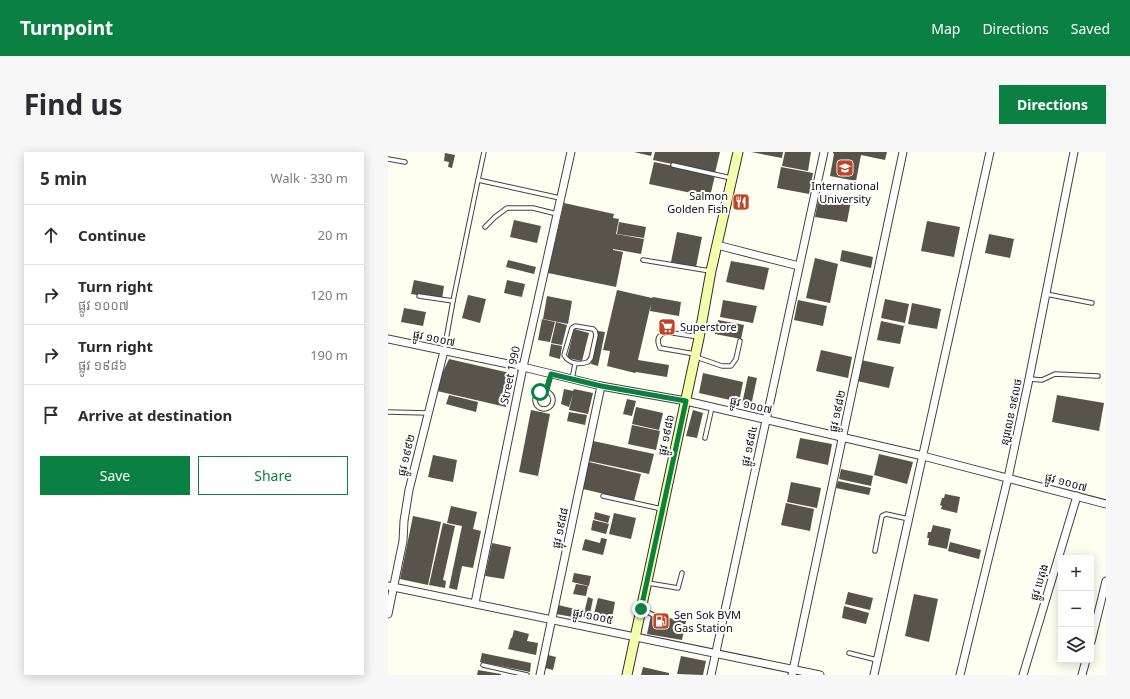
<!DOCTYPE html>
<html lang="en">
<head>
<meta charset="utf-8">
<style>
  :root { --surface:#fff; --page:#f7f7f7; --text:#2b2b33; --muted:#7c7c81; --line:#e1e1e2; --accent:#0b8043 }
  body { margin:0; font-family:Georgia,"Noto Sans Khmer",serif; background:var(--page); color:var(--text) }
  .controls { position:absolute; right:12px; bottom:12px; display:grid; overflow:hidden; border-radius:0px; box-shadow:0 2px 10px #0003 }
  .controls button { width:36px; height:36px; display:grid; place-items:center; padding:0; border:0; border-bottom:1px solid var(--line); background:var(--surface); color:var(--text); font:20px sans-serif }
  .stop { position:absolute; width:12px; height:12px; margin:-9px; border:3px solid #0b8043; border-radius:50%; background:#fff }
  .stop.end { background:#0b8043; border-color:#fff; box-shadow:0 1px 4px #0008 }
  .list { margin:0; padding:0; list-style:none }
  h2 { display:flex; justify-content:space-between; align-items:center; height:52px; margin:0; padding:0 16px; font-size:17px }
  h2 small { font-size:13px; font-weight:400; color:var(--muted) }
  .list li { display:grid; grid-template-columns:26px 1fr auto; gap:12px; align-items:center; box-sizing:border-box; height:60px; padding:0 16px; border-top:1px solid var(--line) }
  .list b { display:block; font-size:15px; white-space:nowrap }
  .list p { margin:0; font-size:13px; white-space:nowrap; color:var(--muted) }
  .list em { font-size:13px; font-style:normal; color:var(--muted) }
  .actions { display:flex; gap:8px; padding:12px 16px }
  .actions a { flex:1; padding:9px 0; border:1px solid var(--accent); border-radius:0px; text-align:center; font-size:14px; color:var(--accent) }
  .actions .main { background:var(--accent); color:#fff }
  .icon { flex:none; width:22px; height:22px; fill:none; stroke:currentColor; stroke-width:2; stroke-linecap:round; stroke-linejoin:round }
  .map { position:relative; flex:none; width:718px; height:523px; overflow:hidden; border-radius:0px }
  header { display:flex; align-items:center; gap:24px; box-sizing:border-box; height:56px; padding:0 20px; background:var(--accent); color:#fff }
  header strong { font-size:19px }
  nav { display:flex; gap:22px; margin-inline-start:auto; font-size:14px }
  .intro { display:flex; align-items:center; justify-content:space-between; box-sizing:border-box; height:96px; padding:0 24px }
  h1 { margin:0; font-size:28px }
  .button { padding:10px 18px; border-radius:0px; background:var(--accent); color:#fff; font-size:14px; font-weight:700 }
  main { display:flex; gap:24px; padding:0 24px }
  aside { flex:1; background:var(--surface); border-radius:0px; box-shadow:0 2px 10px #0003 }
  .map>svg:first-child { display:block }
  .building { fill:#58534b }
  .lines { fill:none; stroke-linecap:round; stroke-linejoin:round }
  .lane-casing { stroke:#424242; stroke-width:5.5 }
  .street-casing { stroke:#424242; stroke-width:9 }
  .secondary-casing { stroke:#313131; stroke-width:11 }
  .lane { stroke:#fff; stroke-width:3.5 }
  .street { stroke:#fff; stroke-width:7 }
  .secondary { stroke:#f3ffab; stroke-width:9 }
  .route { stroke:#0b8043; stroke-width:5 }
  .labels { text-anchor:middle; stroke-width:4; stroke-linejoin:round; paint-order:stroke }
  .poi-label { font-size:11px; fill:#0f0f0f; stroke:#fff; text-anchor:start }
  .street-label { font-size:11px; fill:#0f0f0f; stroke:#fff }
</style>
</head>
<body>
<header>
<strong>Turnpoint</strong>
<nav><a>Map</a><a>Directions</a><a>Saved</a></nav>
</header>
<div class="intro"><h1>Find us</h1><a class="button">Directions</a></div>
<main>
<aside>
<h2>5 min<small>Walk · 330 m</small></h2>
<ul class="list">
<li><svg class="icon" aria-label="ahead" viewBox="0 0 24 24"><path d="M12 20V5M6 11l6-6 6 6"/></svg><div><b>Continue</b></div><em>20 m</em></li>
<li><svg class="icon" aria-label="right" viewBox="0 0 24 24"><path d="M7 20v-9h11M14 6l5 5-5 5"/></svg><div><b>Turn right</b><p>ផ្លូវ ១០០៧</p></div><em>120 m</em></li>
<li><svg class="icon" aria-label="right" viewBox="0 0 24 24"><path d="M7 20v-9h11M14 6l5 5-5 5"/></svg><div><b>Turn right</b><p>ផ្លូវ ១៩៨៦</p></div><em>190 m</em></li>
<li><svg class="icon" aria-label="arrive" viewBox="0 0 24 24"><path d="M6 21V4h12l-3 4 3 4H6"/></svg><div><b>Arrive at destination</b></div></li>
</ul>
<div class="actions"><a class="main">Save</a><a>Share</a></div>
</aside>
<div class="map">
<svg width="718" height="523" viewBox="0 0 718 523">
  <rect width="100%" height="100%" fill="#fefff0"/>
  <g class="building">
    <polygon points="246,0 264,0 263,4"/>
    <polygon points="267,0 332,0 327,21 265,8"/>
    <polygon points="363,0 395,0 394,6"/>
    <polygon points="397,0 423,0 420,19 394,14"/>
    <polygon points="445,0 499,0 497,8 473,3 468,29 442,24 446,2 445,1"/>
    <polygon points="57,1 67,3 64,16 60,15 61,10 56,9"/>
    <polygon points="266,10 327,23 322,45 261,32"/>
    <polygon points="393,15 425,21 421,42 389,36"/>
    <polygon points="431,44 463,49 459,70 427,65"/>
    <polygon points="176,51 226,62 225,66 231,67 228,82 256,87 253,102 225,97 225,98 235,100 228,135 160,121"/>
    <polygon points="126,68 153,74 149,91 122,85"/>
    <polygon points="539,69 572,75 566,105 533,99"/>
    <polygon points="231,70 258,75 256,86 229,82"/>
    <polygon points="289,80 314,85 308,115 283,110"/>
    <polygon points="601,82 626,87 622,106 597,101"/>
    <polygon points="454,98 485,105 483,116 452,109"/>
    <polygon points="427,106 450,112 442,151 418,146"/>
    <polygon points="120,108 148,115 146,122 118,115"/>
    <polygon points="343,109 381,116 376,138 338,130"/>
    <polygon points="26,128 56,134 54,147 23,142"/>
    <polygon points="119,128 137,132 134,145 116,141"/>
    <polygon points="229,138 264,146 265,145 293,150 291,164 262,159 263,152 250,208 281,213 279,225 248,220 247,221 219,214 222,199 215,198"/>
    <polygon points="80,143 98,147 92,171 74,166"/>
    <polygon points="159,144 184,149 180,172 155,167"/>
    <polygon points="497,147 521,152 517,171 493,166"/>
    <polygon points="335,148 369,154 365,171 332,165"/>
    <polygon points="410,148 439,154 435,174 406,168"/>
    <polygon points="524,151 553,157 549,177 520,172"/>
    <polygon points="16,156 38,160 35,174 13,170"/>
    <polygon points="154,167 167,170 162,190 150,188"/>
    <polygon points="330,168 356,173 353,187 327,182"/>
    <polygon points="493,169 516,174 512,192 489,188"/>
    <polygon points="168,170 179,173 174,193 163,191"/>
    <polygon points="186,177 201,181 194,209 179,206"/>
    <polygon points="210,179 217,180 210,214 203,212"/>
    <polygon points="163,192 174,194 172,207 161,204"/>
    <polygon points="433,198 464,205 460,226 428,219"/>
    <polygon points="61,207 126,222 118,255 49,239 54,222"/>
    <polygon points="473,208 506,215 501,236 469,229"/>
    <polygon points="315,221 355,230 351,250 311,241"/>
    <polygon points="360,224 369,226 363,254 354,252"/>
    <polygon points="176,237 185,239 186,237 205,241 200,262 181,258 185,242 181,255 173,252"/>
    <polygon points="61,243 90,250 88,260 58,252"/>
    <polygon points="669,243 716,251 711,279 664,270"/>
    <polygon points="239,247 248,249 244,264 235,262"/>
    <polygon points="248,255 275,261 271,278 244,272"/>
    <polygon points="143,258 162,262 150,324 131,320"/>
    <polygon points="305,258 315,261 309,286 298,284"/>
    <polygon points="181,260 199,263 197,273 179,269"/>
    <polygon points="244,273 272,279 268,298 240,292"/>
    <polygon points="412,286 444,292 440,313 408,306"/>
    <polygon points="205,289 266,302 261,322 201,309"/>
    <polygon points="491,302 525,310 519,332 486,323"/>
    <polygon points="45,303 69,308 65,330 40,325"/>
    <polygon points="201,310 253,322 246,349 195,337"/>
    <polygon points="453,317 485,324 483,334 451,327"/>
    <polygon points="450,329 483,336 481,343 448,336"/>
    <polygon points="403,330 433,336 429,356 399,350"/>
    <polygon points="557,342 572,345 569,361 553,357 554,354 552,353 554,346 556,346"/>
    <polygon points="398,351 426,357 422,379 393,373"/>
    <polygon points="63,354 89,360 85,377 93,379 85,416 74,414 69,438 61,436 74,374 59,371"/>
    <polygon points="207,360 222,364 220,371 206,367"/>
    <polygon points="226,361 248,366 243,387 221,382"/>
    <polygon points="25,364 53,370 40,433 12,427"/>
    <polygon points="205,368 221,372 218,382 203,378"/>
    <polygon points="55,371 67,374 55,428 58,429 57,436 41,433"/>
    <polygon points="545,373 563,377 559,397 540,393 541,386 539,386 540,380 543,380"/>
    <polygon points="213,386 219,387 215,403 194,398 197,387 212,391"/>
    <polygon points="562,390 593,398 591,407 560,399"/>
    <polygon points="104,391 123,395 116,427 97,424"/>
    <polygon points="186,421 203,424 201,434 184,430"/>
    <polygon points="188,432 200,434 198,444 185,442"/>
    <polygon points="460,440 485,446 482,458 457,452"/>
    <polygon points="526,442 550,447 541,490 517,484"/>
    <polygon points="200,445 205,447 201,466 195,465"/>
    <polygon points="210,446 227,450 224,466 206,462"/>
    <polygon points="170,453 187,457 185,465 168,462"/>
    <polygon points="456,454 481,461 478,472 454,466"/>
    <polygon points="263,463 298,469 294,488 259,482"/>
    <polygon points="126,478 141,482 139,489 150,491 148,503 120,497 123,486 124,486"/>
    <polygon points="94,501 143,511 142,520 92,510"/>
    <polygon points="160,503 168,505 165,518 157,516"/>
    <polygon points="293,504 318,509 315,523 289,522"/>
    <polygon points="255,515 281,521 281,523 253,523"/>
    <polygon points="90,518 113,522 113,523 89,523"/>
  </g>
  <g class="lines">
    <g class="lane-casing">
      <g id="lane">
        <polyline points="96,0 90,28 172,46"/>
        <polyline points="0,7 17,10"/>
        <polyline points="285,13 343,26"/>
        <polyline points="97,75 107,65 119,56 145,56 169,62"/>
        <polyline points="255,108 322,119"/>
        <polyline points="658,142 704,151"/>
        <polyline points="31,144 65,149"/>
        <path d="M187,174L205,177L207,179L208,183L203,206L200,210C191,213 181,212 176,203L184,176Z"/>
        <polyline points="56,199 65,149 90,28"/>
        <path d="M307,202L272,196C268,187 270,183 279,180L310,185"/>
        <polyline points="308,205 334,214 343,214 348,207 352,189"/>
        <polyline points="184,227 187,212"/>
        <polyline points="641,227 654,228 667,222 710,224"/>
        <circle cx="156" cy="248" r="9"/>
        <polyline points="158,240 163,222"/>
        <polyline points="0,260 40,261"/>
        <polyline points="317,286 324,255"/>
        <polyline points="215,344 274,357"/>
        <polyline points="487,399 494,364 498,362 521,367"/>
        <polyline points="260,431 290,436 294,421"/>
        <polyline points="254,457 267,464"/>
        <polyline points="461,501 489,508"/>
        <polyline points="95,513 139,523"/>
      </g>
    </g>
    <g class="street-casing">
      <g id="street">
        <polyline points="329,93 411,114"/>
        <polyline points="0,187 135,215 213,234 298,249 535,304 718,352"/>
        <polyline points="0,434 432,523"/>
        <polyline points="87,451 135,215 183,0"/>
        <polyline points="0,462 15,389 16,369 21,338 56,199"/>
        <polyline points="703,490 718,429"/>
        <polyline points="152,523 213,234"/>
        <polyline points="323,523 436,0"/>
        <polyline points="404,523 515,0"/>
        <polyline points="486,523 602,0"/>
        <polyline points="572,523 620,326 641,227 686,0"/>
        <polyline points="635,523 689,344"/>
        <polyline points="694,523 698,508"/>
      </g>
    </g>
    <g class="secondary-casing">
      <polyline id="secondary" points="239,523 311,186 323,119 350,0"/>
    </g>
    <use href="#lane" class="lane"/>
    <use href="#street" class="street"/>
    <use href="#secondary" class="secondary"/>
  </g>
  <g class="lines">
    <polyline class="route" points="152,240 158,240 163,222 213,234 298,249 253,457"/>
  </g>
  <defs>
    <g id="university-square" transform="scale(0.9)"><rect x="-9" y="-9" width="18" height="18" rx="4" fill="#c04425" stroke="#fff"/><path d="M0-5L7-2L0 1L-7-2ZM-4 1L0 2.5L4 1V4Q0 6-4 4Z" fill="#fff"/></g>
    <g id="restaurant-square" transform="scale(0.9)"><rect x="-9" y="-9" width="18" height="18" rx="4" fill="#c04425" stroke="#fff"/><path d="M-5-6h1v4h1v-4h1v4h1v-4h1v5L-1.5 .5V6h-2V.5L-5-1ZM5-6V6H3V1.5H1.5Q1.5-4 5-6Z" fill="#fff"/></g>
    <g id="supermarket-square" transform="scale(0.9)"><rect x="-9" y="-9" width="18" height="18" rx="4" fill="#c04425" stroke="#fff"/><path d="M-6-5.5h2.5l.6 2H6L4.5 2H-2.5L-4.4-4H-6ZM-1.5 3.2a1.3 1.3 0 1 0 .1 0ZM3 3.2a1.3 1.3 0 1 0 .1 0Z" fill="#fff"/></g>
    <g id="fuel-square" transform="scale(0.9)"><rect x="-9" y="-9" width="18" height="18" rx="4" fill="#c04425" stroke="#fff"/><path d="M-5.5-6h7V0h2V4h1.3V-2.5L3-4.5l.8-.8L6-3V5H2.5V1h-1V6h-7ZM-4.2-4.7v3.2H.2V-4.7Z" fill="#fff"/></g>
  </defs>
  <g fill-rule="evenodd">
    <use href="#university-square" x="457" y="16"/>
    <use href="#restaurant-square" x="353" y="50"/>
    <use href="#supermarket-square" x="279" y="175"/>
    <use href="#fuel-square" x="273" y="469"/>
  </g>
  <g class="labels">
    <g class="poi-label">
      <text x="457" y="38" text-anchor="middle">International<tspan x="457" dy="13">University</tspan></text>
      <text x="340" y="48" text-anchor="end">Salmon<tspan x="340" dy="13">Golden Fish</tspan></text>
      <text x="292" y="179">Superstore</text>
      <text x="286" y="467">Sen Sok BVM<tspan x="286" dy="13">Gas Station</tspan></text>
    </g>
    <g class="street-label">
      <text transform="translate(46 186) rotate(12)" y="4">ផ្លូវ ១០០៧</text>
      <text transform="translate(122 223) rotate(-78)" y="4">Street 1990</text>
      <text transform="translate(363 253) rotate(13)" y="4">ផ្លូវ ១០០៧</text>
      <text transform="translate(449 259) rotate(-78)" y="4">ផ្លូវ ១៩៨២</text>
      <text transform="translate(623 260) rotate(-78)" y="4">ន្ឡរលេខ ១៩លថ</text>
      <text transform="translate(278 283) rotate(-78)" y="4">ផ្លូវ ១៩៨៦</text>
      <text transform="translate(361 294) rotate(-78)" y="4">ផ្លូវ ១៩៨៤</text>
      <text transform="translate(18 303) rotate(-76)" y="4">ផ្លូវ ១៩៩២</text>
      <text transform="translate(678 330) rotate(15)" y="4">ផ្លូវ ១០០៧</text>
      <text transform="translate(172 376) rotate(-78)" y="4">ផ្លុវ ១៩៨៨</text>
      <text transform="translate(651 430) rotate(-73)" y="4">ផ្លូវ បេតុង</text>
      <text transform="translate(205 464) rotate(12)" y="4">ផ្លូវ ១០០៥</text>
    </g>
  </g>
</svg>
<div class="controls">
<button>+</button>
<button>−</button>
<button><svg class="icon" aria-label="layers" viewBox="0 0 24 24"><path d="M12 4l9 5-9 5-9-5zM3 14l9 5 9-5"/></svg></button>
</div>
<div class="stop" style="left:152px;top:240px"></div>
<div class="stop end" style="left:253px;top:457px"></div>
</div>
</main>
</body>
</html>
